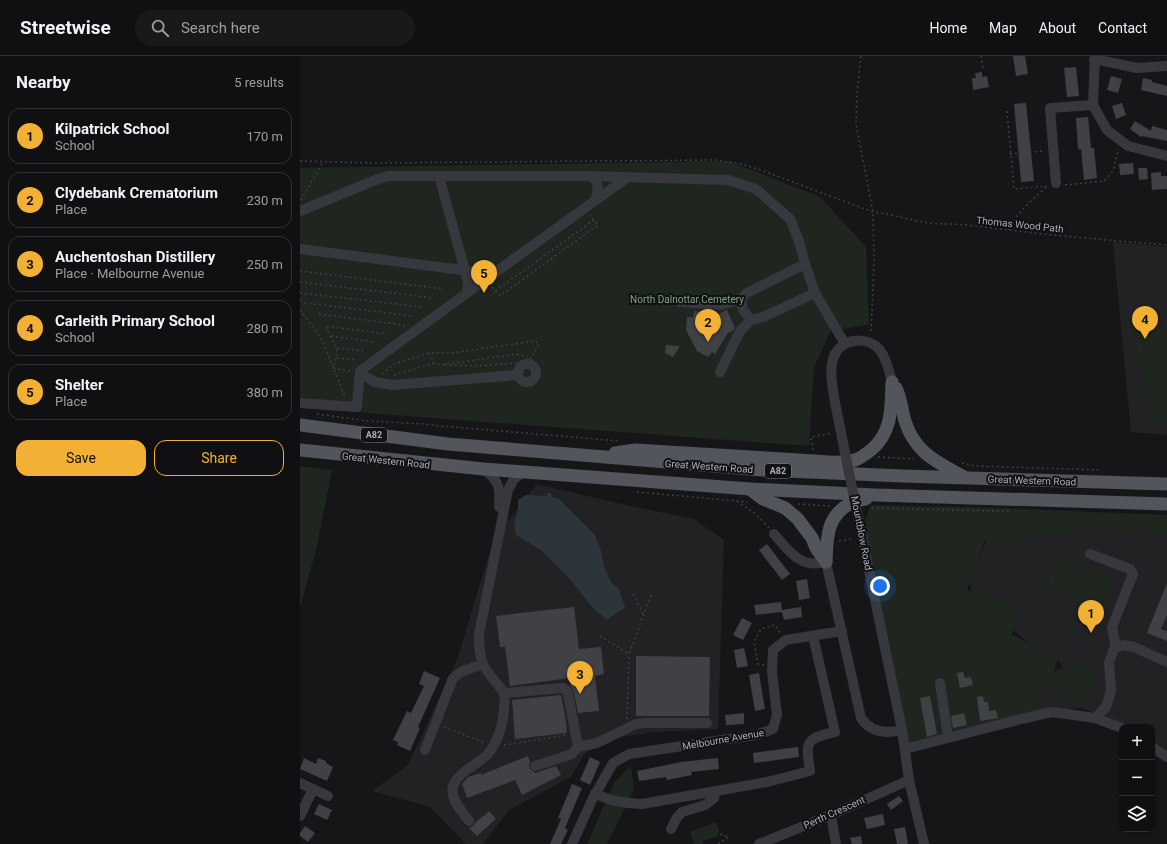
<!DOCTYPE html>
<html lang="en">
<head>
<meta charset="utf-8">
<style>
  :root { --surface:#101012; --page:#19191b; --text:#f1f3f6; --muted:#9c9d9f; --line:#303032; --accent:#f2b134 }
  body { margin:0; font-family:Roboto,sans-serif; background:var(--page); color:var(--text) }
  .controls { position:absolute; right:12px; bottom:12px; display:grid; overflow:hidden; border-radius:8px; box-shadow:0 1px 3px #0004 }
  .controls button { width:36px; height:36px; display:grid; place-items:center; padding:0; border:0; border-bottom:1px solid var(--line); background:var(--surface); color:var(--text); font:20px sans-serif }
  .you { position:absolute; left:580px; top:530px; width:14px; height:14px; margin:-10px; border:3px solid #fff; border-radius:50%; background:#1a73e8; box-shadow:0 0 0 6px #1a73e833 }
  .badge { display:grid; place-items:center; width:26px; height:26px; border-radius:50%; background:var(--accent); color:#111; font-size:13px; font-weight:700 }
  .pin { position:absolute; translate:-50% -33px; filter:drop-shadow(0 1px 2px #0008) }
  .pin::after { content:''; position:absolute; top:21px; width:14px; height:12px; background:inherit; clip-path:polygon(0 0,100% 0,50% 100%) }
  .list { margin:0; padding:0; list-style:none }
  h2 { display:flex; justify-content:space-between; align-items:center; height:52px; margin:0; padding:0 16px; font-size:17px }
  h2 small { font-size:13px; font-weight:400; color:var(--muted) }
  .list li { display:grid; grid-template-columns:26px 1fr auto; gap:12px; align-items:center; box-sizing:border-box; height:56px; margin:0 8px 8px; padding:0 8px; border:1px solid var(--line); border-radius:12px }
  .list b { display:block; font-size:15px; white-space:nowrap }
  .list p { margin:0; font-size:13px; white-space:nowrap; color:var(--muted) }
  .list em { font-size:13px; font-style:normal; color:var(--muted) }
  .actions { display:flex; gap:8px; padding:12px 16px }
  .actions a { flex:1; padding:9px 0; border:1px solid var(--accent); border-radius:12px; text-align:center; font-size:14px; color:var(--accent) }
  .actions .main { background:var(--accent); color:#111 }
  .icon { flex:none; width:22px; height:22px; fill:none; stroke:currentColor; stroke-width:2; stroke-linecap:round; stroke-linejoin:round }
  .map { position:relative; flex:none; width:867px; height:788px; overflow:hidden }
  header { display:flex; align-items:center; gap:24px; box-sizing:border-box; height:56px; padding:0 20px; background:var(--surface); border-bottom:1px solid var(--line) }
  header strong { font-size:19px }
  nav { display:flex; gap:22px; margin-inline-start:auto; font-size:14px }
  .search { width:280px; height:36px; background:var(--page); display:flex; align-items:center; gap:10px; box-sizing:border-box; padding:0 14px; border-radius:22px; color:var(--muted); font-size:15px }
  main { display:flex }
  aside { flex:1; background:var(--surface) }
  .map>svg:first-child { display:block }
  .built { fill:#222225 }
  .green { fill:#1e261f }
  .water { fill:#2c353c }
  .building { fill:#404145 }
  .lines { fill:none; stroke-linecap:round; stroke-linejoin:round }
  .path { stroke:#3d3f44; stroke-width:1.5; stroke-dasharray:2 3; stroke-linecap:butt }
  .minor { stroke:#37383d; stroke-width:10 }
  .major { stroke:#53555c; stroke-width:13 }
  .minor-bridge { stroke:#37383d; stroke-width:10 }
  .labels { text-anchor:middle; stroke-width:4; stroke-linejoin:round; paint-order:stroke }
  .shield { fill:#111113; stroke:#7b7e86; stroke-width:1 }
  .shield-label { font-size:9px; font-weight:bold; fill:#a8adb8 }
  .street-label { font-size:10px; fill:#a8adb8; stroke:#111113 }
  .park-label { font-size:10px; fill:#7fa381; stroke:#111113 }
</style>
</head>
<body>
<header>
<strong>Streetwise</strong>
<div class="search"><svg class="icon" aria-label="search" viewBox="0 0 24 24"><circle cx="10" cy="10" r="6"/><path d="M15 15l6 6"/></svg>Search here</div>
<nav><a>Home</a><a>Map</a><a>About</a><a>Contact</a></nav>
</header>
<main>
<aside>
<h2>Nearby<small>5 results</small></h2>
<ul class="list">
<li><span class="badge">1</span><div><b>Kilpatrick School</b><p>School</p></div><em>170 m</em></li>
<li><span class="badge">2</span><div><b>Clydebank Crematorium</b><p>Place</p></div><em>230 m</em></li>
<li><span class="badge">3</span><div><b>Auchentoshan Distillery</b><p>Place · Melbourne Avenue</p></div><em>250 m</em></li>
<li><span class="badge">4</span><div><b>Carleith Primary School</b><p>School</p></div><em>280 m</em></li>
<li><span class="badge">5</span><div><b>Shelter</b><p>Place</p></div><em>380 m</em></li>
</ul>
<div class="actions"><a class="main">Save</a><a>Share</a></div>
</aside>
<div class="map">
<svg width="867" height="788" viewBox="0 0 867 788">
  <rect width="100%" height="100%" fill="#161618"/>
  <g class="built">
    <polygon points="813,186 867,191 867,379 831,376"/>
    <polygon points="237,428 326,449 394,463 424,484 418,673 354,676 315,682 285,697 271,721 209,754 183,788 166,788 130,751 72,735 108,709 157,604 194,482"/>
    <polygon points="867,460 867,696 852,687 852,671 824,671 801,657 797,658 780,652 730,656 719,632 763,611 754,599 726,588 727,585 704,568 672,538 668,522 669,513 679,500 688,482"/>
  </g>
  <g class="green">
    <polygon points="429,105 520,141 566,191 569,268 530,276 514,311 509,390 0,352 0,112"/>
    <polygon points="867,269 867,368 849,370 834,275"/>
    <polygon points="0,410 32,414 17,490 0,552"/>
    <path d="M571,449L701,452L867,459V480C806,475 745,481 684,486L667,534L715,549L712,579L759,600L739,656L605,693L561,476Z"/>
    <polygon points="758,500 817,524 804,557 745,534"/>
    <polygon points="783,605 797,615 800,631 789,645 772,647 750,631 768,607"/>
    <polygon points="331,710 334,733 307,788 287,788 314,727"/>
    <polygon points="416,766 419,775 417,781 403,785 403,788 394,788 390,776"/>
  </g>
  <polygon class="water" points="247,437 251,437 252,441 259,443 295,479 302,498 304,511 311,526 319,533 325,551 307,564 292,551 270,523 241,494 216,479 214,467 218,455 218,444 226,439 247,440"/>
  <g class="building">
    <polygon points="713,0 725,0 728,18 716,20"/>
    <polygon points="776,11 779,40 767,41 764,12"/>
    <polygon points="682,16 682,21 687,20 689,31 673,34 672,22 676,22 675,17"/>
    <polygon points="811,20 822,23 818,37 807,34"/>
    <polygon points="843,22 852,24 852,26 867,30 867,40 841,34"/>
    <polygon points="726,47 734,125 721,126 714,48"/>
    <polygon points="822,47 826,59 816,63 812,50"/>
    <polygon points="788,61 791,92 794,92 797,122 784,124 781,93 778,93 776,62"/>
    <polygon points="835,65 851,75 852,70 867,74 867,85 842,80 841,81 830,73"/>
    <polygon points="833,107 834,118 820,119 819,108"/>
    <polygon points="838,112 847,112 848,123 839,124"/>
    <polygon points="861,116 861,120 867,120 867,133 852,134 851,117"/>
    <polygon points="427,254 435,272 433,275 428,277 415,298 412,296 408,301 397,295 386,274 387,261 393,261 394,255 419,258"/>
    <polygon points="366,289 380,290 373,301 365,297"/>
    <polygon points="467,488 490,518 482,524 459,494"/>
    <polygon points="507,523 510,542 499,544 496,525"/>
    <polygon points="867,527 867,559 861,573 867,575 867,585 847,577"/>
    <polygon points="481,546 482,554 501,551 502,561 484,564 482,556 456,559 454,549"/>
    <polygon points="274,551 279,593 301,591 304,618 295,620 299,655 278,657 274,637 270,629 270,622 210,630 205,591 200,591 196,560"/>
    <polygon points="442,562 452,567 443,584 433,579"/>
    <polygon points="444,592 448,610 437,612 434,594"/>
    <polygon points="336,600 410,601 409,660 336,660"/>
    <polygon points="124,615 140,622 118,671 120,672 110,695 97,689 98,686 93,684 107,655 111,657 124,630 119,628"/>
    <polygon points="663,616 665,622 671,621 673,629 660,632 657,617"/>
    <polygon points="459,617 465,653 455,655 449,619"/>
    <polygon points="261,639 265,659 267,677 215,683 212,644"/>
    <polygon points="630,640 637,678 627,681 620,642"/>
    <polygon points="683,640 684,646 688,646 689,655 696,654 698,662 680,665 677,641"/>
    <polygon points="444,657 444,668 426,669 425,659"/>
    <polygon points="664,657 667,669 653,672 651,660"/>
    <polygon points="498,691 499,701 454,707 453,697"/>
    <polygon points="228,700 230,706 229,709 229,712 235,717 256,710 261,719 222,739 215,724 167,742 162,728 168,721 181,717 181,719"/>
    <polygon points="290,701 300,706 290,729 280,724"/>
    <polygon points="4,702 16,708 18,702 26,705 26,707 33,711 27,725 0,713"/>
    <polygon points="418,702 419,713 391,716 392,719 367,724 366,721 339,725 337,715 381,706"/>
    <polygon points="272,728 282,732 265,772 268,774 261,788 250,788 261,763 258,762"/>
    <polygon points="599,740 603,745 591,754 587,748"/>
    <polygon points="19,748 32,754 27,764 14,758"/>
    <polygon points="189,755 196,763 177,780 169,772 173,770 175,767"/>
    <polygon points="583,758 585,769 567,773 564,762"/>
    <polygon points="5,770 15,777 8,786 0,780 0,777"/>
    <polygon points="605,771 608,788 597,788 594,773"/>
    <polygon points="561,780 562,788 552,788 550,782"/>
  </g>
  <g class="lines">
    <g class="path">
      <polyline points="561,0 557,37 556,68 573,156 574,206 571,277"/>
      <polyline points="681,0 683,12"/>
      <polyline points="707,55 714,133 747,130"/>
      <polyline points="710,98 744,95"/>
      <path d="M0,105L74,107L416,104L441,108L458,113L573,156C590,158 606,163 623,166C640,169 658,167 675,170C739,178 803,184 867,189"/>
      <polyline points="765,129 804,125 813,115 818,95"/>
      <polyline points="1,144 23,106"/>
      <path d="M709,174C716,156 734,143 747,130"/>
      <polyline points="0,215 144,233"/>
      <polyline points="0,226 134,242"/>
      <polyline points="192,231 200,240 298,169 290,159"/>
      <polyline points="195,235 294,164"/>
      <polyline points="0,237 123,251"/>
      <polyline points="0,244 6,247 113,260"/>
      <polyline points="0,254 14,272 23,286 45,341"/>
      <polyline points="19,258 103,269 105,271"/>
      <polyline points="31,280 74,286"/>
      <polyline points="37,292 63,295"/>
      <polyline points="129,297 134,307 141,309 217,298 231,302"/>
      <polyline points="37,302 55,304"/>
      <polyline points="145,309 176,310 214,307 218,309"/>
      <polyline points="50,315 33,312 38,296 25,270 87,278"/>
      <polyline points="82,318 94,308 129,297 152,297 235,285 239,288 227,309"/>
      <polyline points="94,319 134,307"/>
      <polyline points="17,358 68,365 125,368 141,370 319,385"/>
      <polyline points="513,394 511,381 532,377"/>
      <polyline points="578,401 614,403"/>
      <polyline points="662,407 675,410 799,414"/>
      <polyline points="337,436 448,446"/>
      <polyline points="437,445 457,459 469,472"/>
      <polyline points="498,448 530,450"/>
      <polyline points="572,452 697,455 710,455"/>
      <polyline points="539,485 553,483"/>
      <polyline points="333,538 343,558"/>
      <polyline points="300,580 329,598 351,539"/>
      <polyline points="464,609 461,609 458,608 454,586 461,573 475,569 479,574 480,578"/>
      <polyline points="327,663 329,599"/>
      <polyline points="144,671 185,687"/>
      <polyline points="204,689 267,679"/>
      <polyline points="418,788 429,781 418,777"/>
    </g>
    <g class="minor">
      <polyline points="795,0 793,49 807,74 828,90 867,100"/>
      <polyline points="794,3 837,12 867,10"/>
      <polyline points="139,120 168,226 167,237"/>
      <path d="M288,120L295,123C299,130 298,136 295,144"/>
      <polyline points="756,127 750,52 793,49"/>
      <polyline points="0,155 78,123 88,120 286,120 428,124 456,133 490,163 499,185 505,208 515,237"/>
      <polyline points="0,193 193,218"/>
      <polyline points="505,208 447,237 441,243 443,254 451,264 463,261 515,237 545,288"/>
      <polyline points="380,246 421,249 441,243"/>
      <circle cx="227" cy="317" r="9"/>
      <polyline points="420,316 440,275 451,264"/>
      <polyline points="60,317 75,326 93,329 218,319"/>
      <polyline points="0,347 57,351 60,315 193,218 328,121"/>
      <path d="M542,382C539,362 527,321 533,303C539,283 566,278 580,294C587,303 589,315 592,326"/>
      <path d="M184,413C200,426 200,431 199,451"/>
      <polyline points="561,476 602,674 609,724 624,788"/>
      <path d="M474,478C489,495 500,513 526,506L561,662C571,677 586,678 602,674"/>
      <polyline points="790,498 830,513 833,518 812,571 815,587 814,593"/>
      <polyline points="640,627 648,681"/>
      <polyline points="204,637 263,632 266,634 268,638 278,691 272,698 235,710"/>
      <polyline points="795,662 806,651 811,635 809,606 814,593 823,589 834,591 867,606"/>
      <polyline points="278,691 297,687 336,668 346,667 407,667"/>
      <polyline points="852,691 867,701"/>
      <polyline points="605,693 721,663 752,656 795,662 822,672"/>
      <polyline points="125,694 153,622 163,615 183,608"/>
      <polyline points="0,727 28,740"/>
      <path d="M295,737C310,746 326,747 342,748L467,726L510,715C506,686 504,683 535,676L513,580"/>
      <polyline points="531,759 536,788"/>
      <polyline points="0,760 13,733"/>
      <path d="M169,765C153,745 142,731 168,713C175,708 182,704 188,698C198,686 204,666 204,650C205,647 205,641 204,638C202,631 187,618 183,608C179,598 179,588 179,578L208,434L214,423L224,416"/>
      <polyline points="371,773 376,763 382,756 405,749 414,742 416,735"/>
      <polyline points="272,788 292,744 313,707 329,698 456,679 473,673 477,659 472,616 473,594 486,584 542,575"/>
      <polyline points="459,788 531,759 609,724"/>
    </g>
    <g class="major">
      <path d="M596,332C601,342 602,355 605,365C615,397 637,406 664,421"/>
      <polyline points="0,369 148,388 463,414 602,420 867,428"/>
      <polyline points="0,394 184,413 450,433 576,439 867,448"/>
      <path d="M315,397L335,394L515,405C527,406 543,408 555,404C561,402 566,398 571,394C593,376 591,351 592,326"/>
      <polyline points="450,433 463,443 485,452 497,462 512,482 516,492 526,506"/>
      <path d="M526,506C527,482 526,460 551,447C556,445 561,444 566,443"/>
    </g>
    <polyline class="minor-bridge" points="542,382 561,476"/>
  </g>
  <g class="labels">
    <g class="shield">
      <rect x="61" y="372" width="26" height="14" rx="3"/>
      <rect x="465" y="408" width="26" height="14" rx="3"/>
    </g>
    <g class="shield-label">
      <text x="74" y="382">A82</text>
      <text x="478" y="418">A82</text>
    </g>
    <g class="street-label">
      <text transform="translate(720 168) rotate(6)" y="4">Thomas Wood Path</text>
      <text transform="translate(86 404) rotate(6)" y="4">Great Western Road</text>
      <text transform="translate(409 410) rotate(4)" y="4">Great Western Road</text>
      <text transform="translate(732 424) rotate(2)" y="4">Great Western Road</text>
      <text transform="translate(562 477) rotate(79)" y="4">Mountblow Road</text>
      <text transform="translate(423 683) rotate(-10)" y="4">Melbourne Avenue</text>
      <text transform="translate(534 756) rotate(-24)" y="4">Perth Crescent</text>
    </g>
    <g class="park-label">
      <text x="387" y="247">North Dalnottar Cemetery</text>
    </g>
  </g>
</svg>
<div class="controls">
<button>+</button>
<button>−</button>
<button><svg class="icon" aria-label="layers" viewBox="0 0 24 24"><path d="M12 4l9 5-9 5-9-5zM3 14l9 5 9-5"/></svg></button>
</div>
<div class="you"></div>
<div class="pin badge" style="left:791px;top:577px">1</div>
<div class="pin badge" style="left:408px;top:286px">2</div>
<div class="pin badge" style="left:280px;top:638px">3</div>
<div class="pin badge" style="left:845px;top:283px">4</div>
<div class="pin badge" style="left:184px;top:237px">5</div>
</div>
</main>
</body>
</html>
